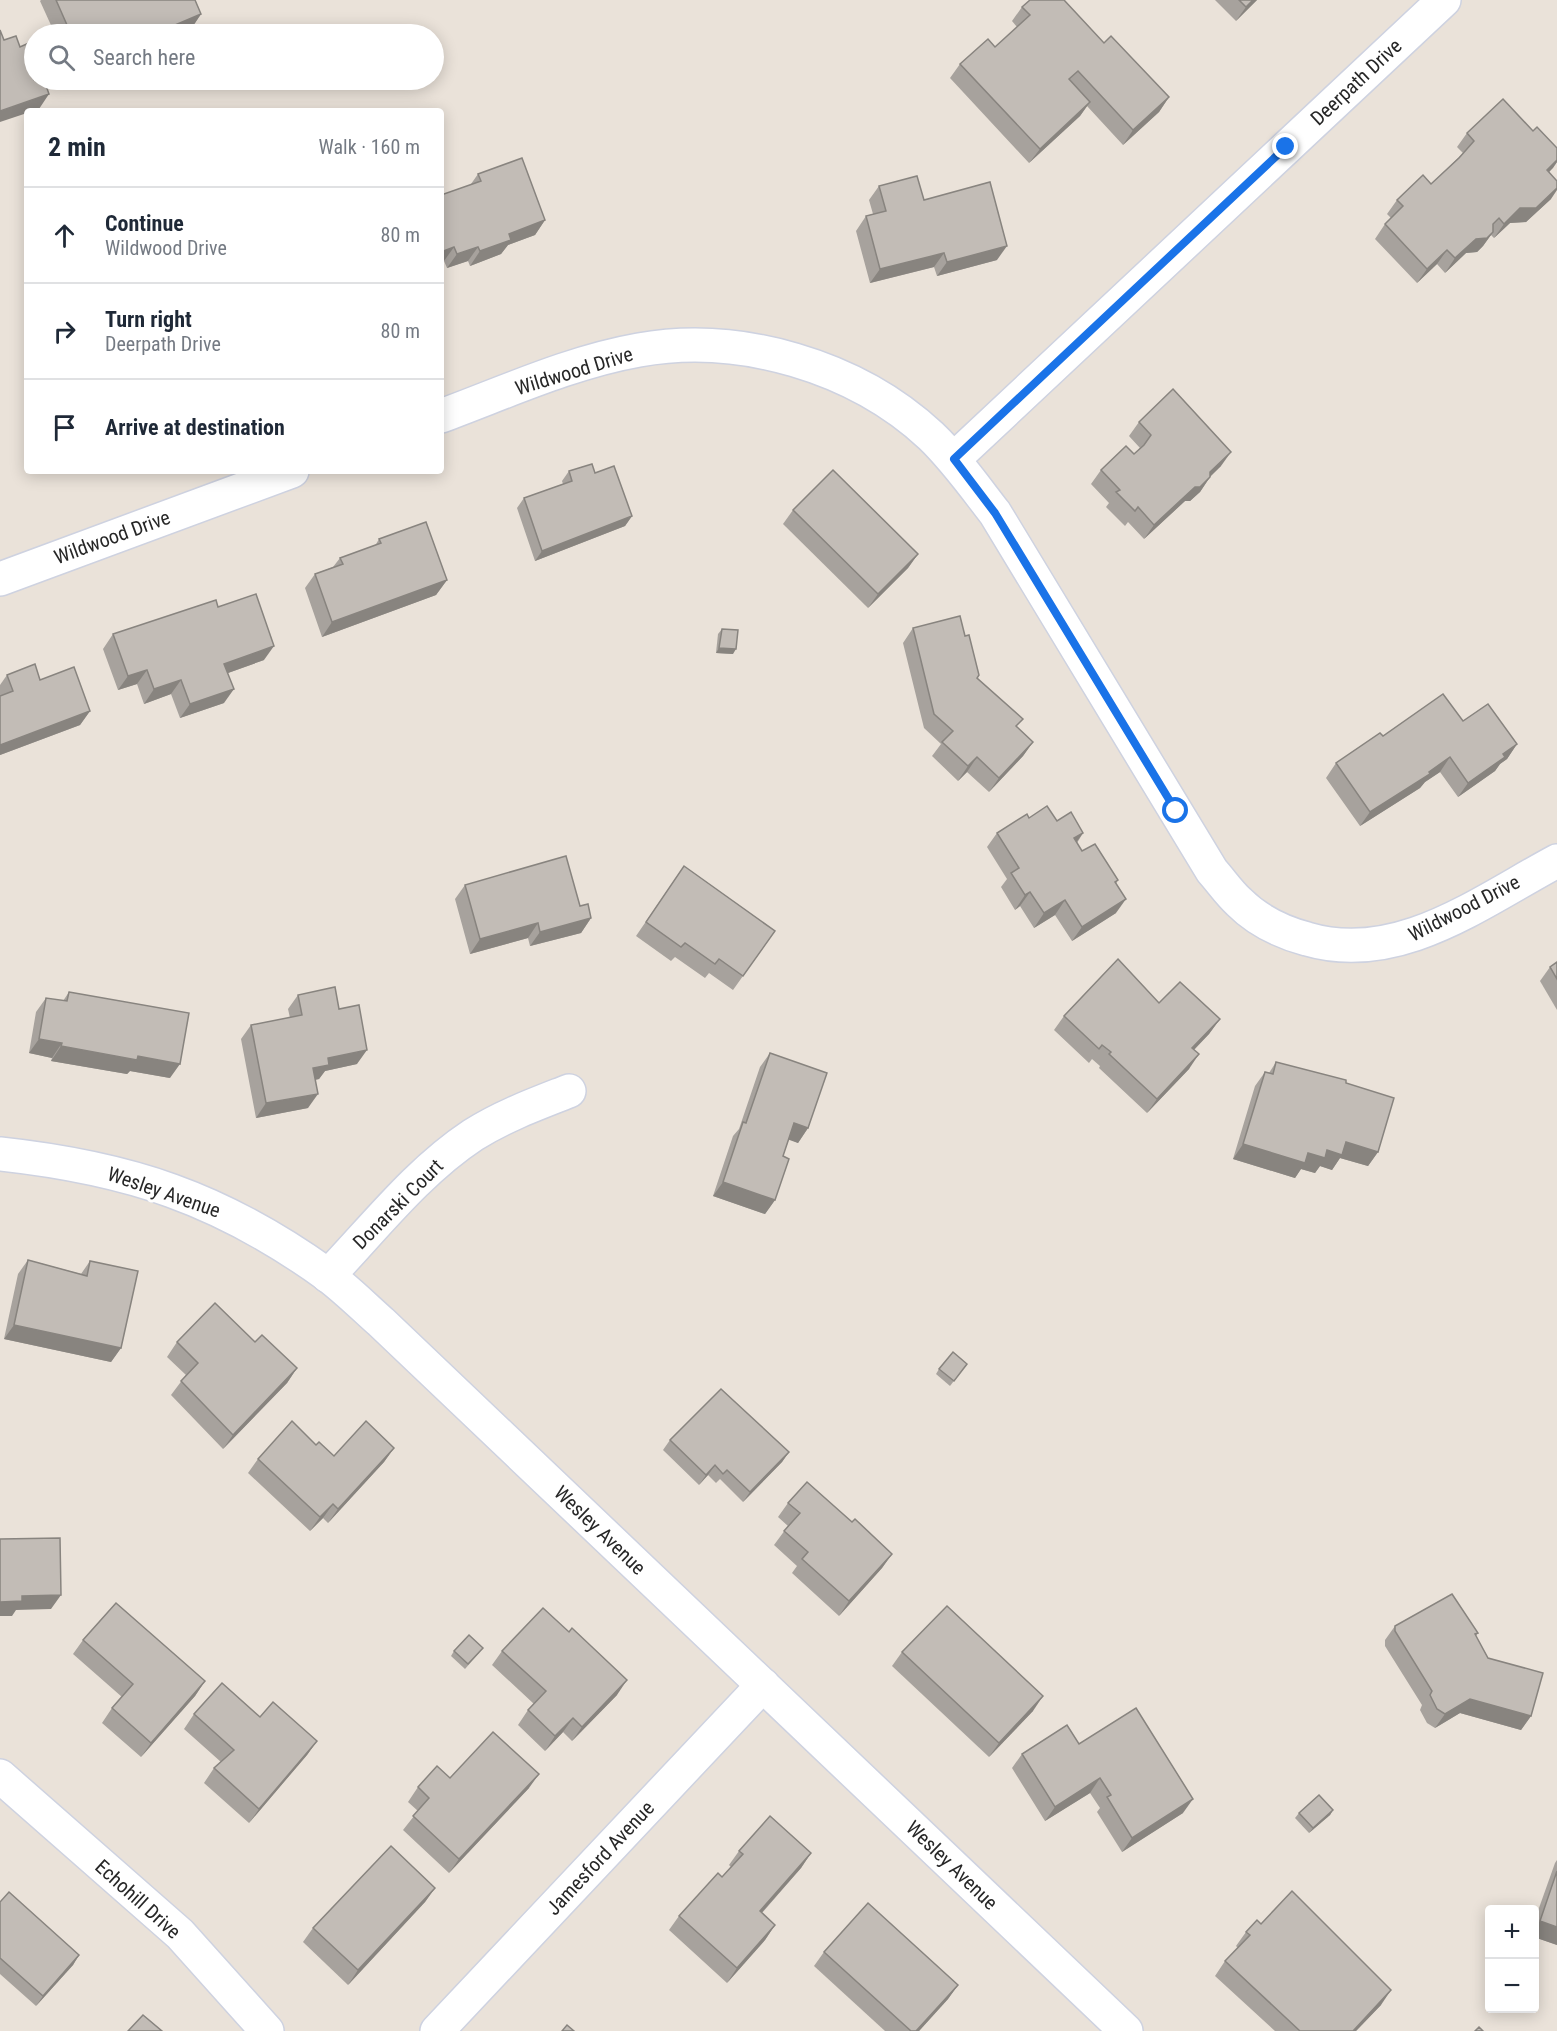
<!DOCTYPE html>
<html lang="en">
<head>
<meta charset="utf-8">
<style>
  :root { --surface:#fff; --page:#f6f6f7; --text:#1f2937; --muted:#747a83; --line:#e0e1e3 }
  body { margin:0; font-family:"Roboto Condensed",sans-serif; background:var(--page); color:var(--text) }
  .controls { position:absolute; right:18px; bottom:18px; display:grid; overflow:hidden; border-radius:6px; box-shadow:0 3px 15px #0003 }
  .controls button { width:54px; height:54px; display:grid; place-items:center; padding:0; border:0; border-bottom:2px solid var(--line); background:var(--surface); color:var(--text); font:30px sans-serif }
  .stop { position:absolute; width:18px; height:18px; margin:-14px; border:4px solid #1a73e8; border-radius:50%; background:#fff }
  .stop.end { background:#1a73e8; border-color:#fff; box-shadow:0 2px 6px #0008 }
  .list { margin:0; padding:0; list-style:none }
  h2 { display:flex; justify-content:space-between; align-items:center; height:78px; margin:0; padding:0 24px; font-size:26px }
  h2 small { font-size:20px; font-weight:400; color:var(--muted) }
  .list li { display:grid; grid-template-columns:39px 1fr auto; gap:18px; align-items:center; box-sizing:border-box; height:96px; padding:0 24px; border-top:2px solid var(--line) }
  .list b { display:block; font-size:22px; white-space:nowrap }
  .list p { margin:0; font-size:20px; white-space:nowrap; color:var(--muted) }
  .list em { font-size:20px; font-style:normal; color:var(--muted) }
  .icon { flex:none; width:33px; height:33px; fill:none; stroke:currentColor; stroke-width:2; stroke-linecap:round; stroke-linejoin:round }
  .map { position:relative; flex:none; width:1557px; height:2031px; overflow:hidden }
  .search { position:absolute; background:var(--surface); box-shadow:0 3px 15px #0003; left:24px; top:24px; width:420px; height:66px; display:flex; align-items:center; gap:15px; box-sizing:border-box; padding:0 21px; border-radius:33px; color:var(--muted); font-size:22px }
  .panel { position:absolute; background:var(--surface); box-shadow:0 3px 15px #0003; left:24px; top:108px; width:420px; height:366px; border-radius:6px }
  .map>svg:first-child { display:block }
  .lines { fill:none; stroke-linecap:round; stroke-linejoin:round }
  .minor-casing { stroke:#ced2e0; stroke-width:36 }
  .minor { stroke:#fff; stroke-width:33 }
  .wall { fill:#a7a29d }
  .shaded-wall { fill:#88847f }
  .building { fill:#c2bcb6; stroke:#88847f; stroke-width:1.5 }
  .route { stroke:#1a73e8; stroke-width:8 }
  .labels { text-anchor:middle; stroke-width:6; stroke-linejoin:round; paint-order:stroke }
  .street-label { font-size:20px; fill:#272727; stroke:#fff }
</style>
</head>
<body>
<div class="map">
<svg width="1557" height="2031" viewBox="0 0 1557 2031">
  <rect width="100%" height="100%" fill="#eae2d9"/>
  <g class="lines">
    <g class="minor-casing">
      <g id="minor">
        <path d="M441,416C506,392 571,362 639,350C740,332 856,366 931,436C955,459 974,486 995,513L1212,871C1221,881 1229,893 1239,902C1258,921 1281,932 1307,939C1398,966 1480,902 1557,861"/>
        <polyline points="954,459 1444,0"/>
        <polyline points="0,579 292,471"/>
        <path d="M0,1154C129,1168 220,1198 326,1274C345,1288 363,1306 381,1322L1126,2031"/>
        <path d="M328,1276C374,1228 417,1172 473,1135C503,1116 536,1104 569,1091"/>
        <polyline points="0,1776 180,1934 267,2031"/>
        <polyline points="437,2031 763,1685"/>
      </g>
    </g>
    <use href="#minor" class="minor"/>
  </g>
  <g class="wall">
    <polygon points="41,0 195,0 201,14 191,29 177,34 55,34 40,1"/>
    <polygon points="1215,0 1257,0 1236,21"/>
    <polygon points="1022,7 1104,43 1169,97 1159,112 1123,145 1087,106 1080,116 1029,163 950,78 960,64 995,47 1017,27 1012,21"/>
    <polygon points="1533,131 1557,148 1557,162 1549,172 1551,199 1526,222 1510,223 1494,238 1491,235 1483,246 1477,252 1466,253 1445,273 1437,264 1417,283 1375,239 1385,224 1391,218 1387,214 1397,200 1431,184 1463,153 1457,147 1467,133"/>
    <polygon points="478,174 545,220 535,235 508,245 501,254 470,266 468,261 447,268 444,261 471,184"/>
    <polygon points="879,186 924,200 997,260 937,276 934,267 870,283 856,231 866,216 873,214 869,200"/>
    <polygon points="27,361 27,373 24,365"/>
    <polygon points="1139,422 1221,466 1210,477 1200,492 1190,501 1185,501 1144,539 1128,522 1125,526 1106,507 1109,503 1091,484 1101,470 1134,454 1140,448 1129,436"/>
    <polygon points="569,471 595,473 632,516 625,526 535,561 517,508 524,498 563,484 562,481"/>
    <polygon points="793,510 918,554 908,568 868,608 783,524"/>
    <polygon points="379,539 447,580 436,595 322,637 305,588 315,574 333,567 340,558 375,546"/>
    <polygon points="218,607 264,660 228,673 224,703 180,718 171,694 144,704 137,684 118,690 103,649 113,634"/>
    <polygon points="913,628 965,636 977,678 1017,727 1033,742 1023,756 989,792 967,772 958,781 932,756 941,744 924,728 903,643"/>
    <polygon points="722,629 733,654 716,653 718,634"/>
    <polygon points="7,675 40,680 90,711 80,725 0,755 0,685"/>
    <polygon points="1463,721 1517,744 1507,759 1500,764 1495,771 1458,797 1440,772 1425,782 1420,788 1360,826 1326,778 1336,763 1383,736"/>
    <polygon points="1029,818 1057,821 1083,833 1077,843 1082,851 1118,880 1116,884 1116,913 1072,941 1055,915 1034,928 1020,906 1015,910 1001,887 1007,879 987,847 997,833"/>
    <polygon points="684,866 775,931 733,990 709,973 705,978 675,957 671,961 636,936"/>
    <polygon points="465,885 580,906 591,918 581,933 530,946 528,938 470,954 455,899"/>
    <polygon points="1557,962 1557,1010 1540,981 1550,967"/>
    <polygon points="69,992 170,1078 130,1071 127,1074 51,1061 52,1058 29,1053 36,1012 46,998 63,1001"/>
    <polygon points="298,995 339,1009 357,1064 325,1071 319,1079 315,1080 308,1108 256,1118 241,1039 251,1025 290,1018 288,1009"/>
    <polygon points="1159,1003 1220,1019 1209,1034 1194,1050 1189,1069 1147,1113 1099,1068 1100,1066 1092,1059 1089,1063 1054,1030 1064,1016"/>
    <polygon points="770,1053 808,1128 798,1143 789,1139 783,1156 775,1200 765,1214 713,1196 733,1136 739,1129 760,1067"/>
    <polygon points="1276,1062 1346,1083 1378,1152 1368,1166 1340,1158 1332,1170 1320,1166 1315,1173 1301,1169 1295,1178 1233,1159 1255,1086 1265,1072 1269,1073"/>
    <polygon points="28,1260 81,1274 90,1261 121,1348 111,1362 4,1339 18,1274"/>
    <polygon points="177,1342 255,1342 297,1368 287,1383 223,1449 171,1395 186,1375 167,1357"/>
    <polygon points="967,1364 950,1386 936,1374 939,1369"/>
    <polygon points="670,1440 789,1452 782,1462 743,1502 720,1479 716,1483 708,1475 699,1485 663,1450"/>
    <polygon points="316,1445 334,1456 394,1448 384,1462 328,1523 323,1518 310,1531 248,1473 258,1459"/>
    <polygon points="788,1503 852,1522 892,1554 882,1568 839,1616 792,1573 797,1566 774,1545 788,1526 778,1517"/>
    <polygon points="1395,1626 1478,1633 1476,1636 1488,1658 1531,1716 1521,1730 1460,1713 1435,1728 1427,1723 1420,1710 1422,1705 1385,1646 1385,1640"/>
    <polygon points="569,1632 617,1695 572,1741 563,1732 545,1751 518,1725 528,1710 534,1704 492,1665 502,1651"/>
    <polygon points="83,1640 205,1681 195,1696 141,1757 102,1723 112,1708 122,1697 73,1654"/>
    <polygon points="454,1651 479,1653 465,1669 451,1656"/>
    <polygon points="902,1652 1033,1711 989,1757 892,1666"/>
    <polygon points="194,1714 260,1717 317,1741 307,1755 249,1823 204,1783 214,1768 221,1762 184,1729"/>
    <polygon points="1079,1744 1183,1813 1122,1852 1097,1812 1100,1808 1090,1793 1045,1821 1012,1768 1022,1754"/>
    <polygon points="450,1778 529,1788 449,1873 403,1830 418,1811 408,1802 418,1787"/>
    <polygon points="1333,1810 1330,1815 1309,1833 1295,1818 1299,1813"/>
    <polygon points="739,1851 811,1853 801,1868 762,1913 775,1925 765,1940 727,1983 669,1930 679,1916 722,1877 731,1867 729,1865"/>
    <polygon points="1557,1860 1557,1945 1534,1937 1534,1922 1555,1863"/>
    <polygon points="435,1888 425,1902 348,1985 303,1942 313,1928"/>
    <polygon points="0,1902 79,1955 73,1965 36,2006 0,1974"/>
    <polygon points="1261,1924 1381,2005 1356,2031 1275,2031 1215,1976 1225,1961 1238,1948 1236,1946 1246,1932"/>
    <polygon points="824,1952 958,1985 948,1999 919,2031 885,2031 814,1966"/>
  </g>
  <g class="shaded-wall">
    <polygon points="1253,0 1257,0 1236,21 1246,7"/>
    <polygon points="201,14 191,29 177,34 154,34"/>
    <polygon points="49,94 39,109 32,111 27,111 27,113 0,122 0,111"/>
    <polygon points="1169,97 1159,112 1123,145 1133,130"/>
    <polygon points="1090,102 1080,116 1029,163 1040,149"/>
    <polygon points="1557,160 1557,162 1553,168 1537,184 1547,170"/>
    <polygon points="1557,188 1557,190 1551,199 1526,222 1510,223 1494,238 1504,224 1520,208"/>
    <polygon points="545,220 535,235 508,245 501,254 470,266 480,251 509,234"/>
    <polygon points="1493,232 1483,246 1477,252 1466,253 1445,273 1455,258 1476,239"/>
    <polygon points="1007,246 997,260 937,276 947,262"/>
    <polygon points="454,247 444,261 441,262 441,252"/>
    <polygon points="478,247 468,261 447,268 457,254"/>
    <polygon points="1447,250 1437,264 1417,283 1427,269"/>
    <polygon points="944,253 934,267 870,283 880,269"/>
    <polygon points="1231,452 1221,466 1200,486 1210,472"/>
    <polygon points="1210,477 1200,492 1190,501 1185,501 1144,539 1154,525 1195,487"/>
    <polygon points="632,516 625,526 535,561 542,551"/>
    <polygon points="918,554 908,568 868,608 878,594"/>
    <polygon points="447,580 436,595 322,637 332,622"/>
    <polygon points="274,646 264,660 214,678 224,664"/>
    <polygon points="719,648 736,649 733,654 716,653"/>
    <polygon points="147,670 137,684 118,690 128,676"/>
    <polygon points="181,680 171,694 144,704 154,689"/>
    <polygon points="234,689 224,703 180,718 190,704"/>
    <polygon points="90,711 80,725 0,755 0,745"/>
    <polygon points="1033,742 1023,756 989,792 999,778"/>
    <polygon points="1517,744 1507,759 1500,764 1495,771 1458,797 1468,783 1503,754"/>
    <polygon points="977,757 967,772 958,781 968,766"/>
    <polygon points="1450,757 1440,772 1425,782 1420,788 1360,826 1370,812"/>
    <polygon points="1083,833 1073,847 1074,838"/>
    <polygon points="1030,892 1020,906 1015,910 1025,895"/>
    <polygon points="1126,899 1116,913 1072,941 1082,927"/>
    <polygon points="1065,900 1055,915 1034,928 1044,913"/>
    <polygon points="591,918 581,933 530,946 540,932"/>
    <polygon points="538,923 528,938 470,954 480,939"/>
    <polygon points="1220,1019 1209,1034 1182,1062 1192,1048"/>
    <polygon points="39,1039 62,1043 52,1058 29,1053"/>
    <polygon points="61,1046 138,1056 180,1064 170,1078 130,1071 127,1074 51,1061"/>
    <polygon points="367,1050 357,1064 325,1071 319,1079 303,1082 313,1068 328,1058"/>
    <polygon points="1199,1054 1189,1069 1147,1113 1157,1099"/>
    <polygon points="318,1094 308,1108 256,1118 266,1103"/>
    <polygon points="794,1123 808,1128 798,1143 784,1138"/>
    <polygon points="1346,1142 1378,1152 1368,1166 1340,1158 1332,1170 1320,1166 1315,1173 1301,1169 1295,1178 1233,1159 1243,1144 1308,1153 1327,1150"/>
    <polygon points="723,1182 775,1200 765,1214 713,1196"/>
    <polygon points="14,1325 121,1348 111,1362 4,1339"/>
    <polygon points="297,1368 287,1383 223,1449 233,1435"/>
    <polygon points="394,1448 384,1462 328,1523 338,1509"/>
    <polygon points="789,1452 782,1462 743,1502 750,1492"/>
    <polygon points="715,1465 708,1475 699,1485 706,1475"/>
    <polygon points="333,1504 323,1518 310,1531 320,1517"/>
    <polygon points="892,1554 882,1568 839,1616 849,1601"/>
    <polygon points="61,1595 51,1609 16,1610 12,1616 0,1616 0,1602 22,1596"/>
    <polygon points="627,1680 617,1695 572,1741 582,1727"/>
    <polygon points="205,1681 195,1696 141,1757 151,1743"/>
    <polygon points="1043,1696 1033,1711 989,1757 999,1743"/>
    <polygon points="1470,1699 1531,1716 1521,1730 1460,1713 1435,1728 1445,1714"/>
    <polygon points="573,1718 563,1732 545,1751 555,1736"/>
    <polygon points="317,1741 307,1755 249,1823 259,1809"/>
    <polygon points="539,1774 529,1788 449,1873 459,1859"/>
    <polygon points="1100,1778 1090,1793 1045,1821 1055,1807"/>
    <polygon points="1193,1799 1183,1813 1122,1852 1132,1838"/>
    <polygon points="1333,1810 1330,1815 1309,1833 1313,1828"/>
    <polygon points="811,1853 801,1868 750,1926 760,1911"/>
    <polygon points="435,1888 425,1902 348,1985 358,1970"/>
    <polygon points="1540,1921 1557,1927 1557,1945 1534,1937 1534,1929"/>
    <polygon points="775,1925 765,1940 727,1983 737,1968"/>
    <polygon points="79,1955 73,1965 36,2006 43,1996"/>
    <polygon points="958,1985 948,1999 919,2031 916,2031"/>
    <polygon points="1391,1990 1381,2005 1356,2031 1353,2031"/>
  </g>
  <g class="building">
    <polygon points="56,0 195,0 201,14 154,34 71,34"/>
    <polygon points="1030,0 1064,0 1104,43 1111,36 1169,97 1133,130 1078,71 1069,79 1090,102 1040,149 960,64 988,39 995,47 1030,15 1022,7"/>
    <polygon points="1239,0 1253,0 1246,7"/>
    <polygon points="0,30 4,40 16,36 20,47 31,42 34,52 34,80 44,80 49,94 0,111"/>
    <polygon points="1503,99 1533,131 1537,127 1557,148 1557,160 1547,170 1557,181 1557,188 1536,208 1520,208 1504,224 1499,218 1493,224 1493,232 1487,238 1476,239 1455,258 1447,250 1427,269 1385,224 1403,206 1397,200 1423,175 1431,184 1459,158 1474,141 1467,133"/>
    <polygon points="522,158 545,220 509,234 511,240 480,251 478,247 457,254 454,247 441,252 441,195 481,181 478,174"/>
    <polygon points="917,176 924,200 990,182 1007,246 947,262 944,253 880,269 866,216 886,211 879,186"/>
    <polygon points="1173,389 1231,452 1210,472 1210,477 1200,487 1195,487 1154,525 1138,507 1135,511 1116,492 1120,490 1101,470 1126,446 1134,454 1144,445 1151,435 1139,422"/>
    <polygon points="592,464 595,473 614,466 632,516 542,551 524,498 572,481 569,471"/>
    <polygon points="833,470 918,554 878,594 793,510"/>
    <polygon points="426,522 447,580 332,622 315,574 343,564 340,558 381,543 379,539"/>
    <polygon points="256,594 274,646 224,664 234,689 190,704 181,680 154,689 147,670 128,676 113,634 216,600 218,607"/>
    <polygon points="960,616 965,636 969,635 979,675 977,678 1023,719 1016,726 1033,742 999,778 977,757 968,766 942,742 953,731 934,714 913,628"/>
    <polygon points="722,629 738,630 736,649 719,648"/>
    <polygon points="35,664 40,680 74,667 90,711 0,745 0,696 13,691 7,675"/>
    <polygon points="1443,694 1463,721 1488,704 1517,744 1503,754 1505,757 1468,783 1450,757 1429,772 1430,774 1370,812 1336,763 1380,733 1383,736"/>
    <polygon points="1047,806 1057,821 1071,812 1083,833 1074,838 1082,851 1095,844 1118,880 1115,882 1126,899 1082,927 1065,900 1044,913 1030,892 1025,895 1011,873 1019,868 997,833 1027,814 1029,818"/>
    <polygon points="566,856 580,906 588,904 591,918 540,932 538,923 480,939 465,885"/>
    <polygon points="684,866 775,931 743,976 719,959 715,964 685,943 681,947 646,922"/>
    <polygon points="1118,959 1159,1003 1180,982 1220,1019 1192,1048 1199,1054 1157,1099 1109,1054 1111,1052 1102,1045 1099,1049 1064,1016"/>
    <polygon points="1557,962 1557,979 1550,967"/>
    <polygon points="335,987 339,1009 359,1005 367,1050 328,1058 329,1065 313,1068 318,1094 266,1103 251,1025 302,1015 298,995"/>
    <polygon points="69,992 189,1013 180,1064 138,1056 137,1060 61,1046 62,1043 39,1039 46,998 67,1001"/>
    <polygon points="770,1053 827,1073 808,1128 794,1123 783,1156 789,1159 775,1200 723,1182 743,1122 746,1123"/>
    <polygon points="1276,1062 1346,1080 1346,1083 1394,1098 1378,1152 1346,1142 1342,1155 1327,1150 1325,1158 1308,1153 1305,1163 1243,1144 1265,1072 1273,1074"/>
    <polygon points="28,1260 87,1276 90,1261 138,1271 121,1348 14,1325"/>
    <polygon points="215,1303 255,1342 262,1335 297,1368 233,1435 181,1381 198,1363 177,1342"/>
    <polygon points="953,1352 967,1364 954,1381 939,1369"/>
    <polygon points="721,1389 789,1452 750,1492 727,1470 723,1474 715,1465 706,1475 670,1440"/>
    <polygon points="292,1421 316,1445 319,1442 334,1456 366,1421 394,1448 338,1509 333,1504 320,1517 258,1459"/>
    <polygon points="807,1482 852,1522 855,1519 892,1554 849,1601 802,1559 808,1552 784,1531 800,1513 788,1503"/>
    <polygon points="60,1538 61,1595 22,1596 22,1601 0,1602 0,1539"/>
    <polygon points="1452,1594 1478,1633 1475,1634 1488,1658 1543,1673 1531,1716 1470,1699 1445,1714 1437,1709 1430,1695 1432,1691 1395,1631 1395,1626"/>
    <polygon points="116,1603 205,1681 151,1743 112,1708 133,1684 83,1640"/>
    <polygon points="947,1606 1043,1696 999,1743 902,1652"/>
    <polygon points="543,1608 569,1632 572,1628 627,1680 582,1727 573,1718 555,1736 528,1710 546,1691 502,1651"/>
    <polygon points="469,1635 483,1648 468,1664 454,1651"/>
    <polygon points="222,1683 260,1717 273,1702 317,1741 259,1809 214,1768 234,1750 194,1714"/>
    <polygon points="1136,1708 1193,1799 1132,1838 1107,1797 1111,1795 1100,1778 1055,1807 1022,1754 1067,1725 1079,1744"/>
    <polygon points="493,1732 539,1774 459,1859 413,1816 429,1798 418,1787 437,1766 450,1778"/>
    <polygon points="1319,1795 1333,1810 1313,1828 1299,1813"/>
    <polygon points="770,1816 811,1853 760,1911 775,1925 737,1968 679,1916 718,1873 722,1877 743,1854 739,1851"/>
    <polygon points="391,1846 435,1888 358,1970 313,1928"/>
    <polygon points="1557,1871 1557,1927 1540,1921"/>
    <polygon points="1292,1891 1391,1990 1353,2031 1300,2031 1225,1961 1250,1935 1246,1932 1257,1920 1261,1924"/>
    <polygon points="9,1892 79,1955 43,1996 0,1958 0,1902"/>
    <polygon points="868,1903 958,1985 916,2031 911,2031 824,1952"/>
    <polygon points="143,2015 162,2031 128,2031"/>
    <polygon points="567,2025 574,2031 562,2031"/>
    <polygon points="1479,2027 1483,2031 1475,2031"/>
  </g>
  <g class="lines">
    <polyline class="route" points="1176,811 995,513 954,459 1286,147"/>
  </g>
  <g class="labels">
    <g class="street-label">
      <text transform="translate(1356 82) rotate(-43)" y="7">Deerpath Drive</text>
      <text transform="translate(574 371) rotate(-17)" y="7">Wildwood Drive</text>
      <text transform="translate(112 537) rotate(-20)" y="7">Wildwood Drive</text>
      <text transform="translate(1464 908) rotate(-27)" y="7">Wildwood Drive</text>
      <text transform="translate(164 1192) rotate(19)" y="7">Wesley Avenue</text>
      <text transform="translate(398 1204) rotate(-45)" y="7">Donarski Court</text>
      <text transform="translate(600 1530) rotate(44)" y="7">Wesley Avenue</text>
      <text transform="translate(600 1858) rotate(-47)" y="7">Jamesford Avenue</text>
      <text transform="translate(952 1865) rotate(44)" y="7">Wesley Avenue</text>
      <text transform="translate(138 1899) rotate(42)" y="7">Echohill Drive</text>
    </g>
  </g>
</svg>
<div class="controls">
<button>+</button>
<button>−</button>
</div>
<div class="stop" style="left:1176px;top:811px"></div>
<div class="stop end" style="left:1286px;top:147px"></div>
<div class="search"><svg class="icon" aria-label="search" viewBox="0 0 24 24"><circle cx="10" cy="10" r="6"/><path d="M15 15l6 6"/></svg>Search here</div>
<section class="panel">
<h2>2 min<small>Walk · 160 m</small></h2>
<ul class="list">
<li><svg class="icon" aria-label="ahead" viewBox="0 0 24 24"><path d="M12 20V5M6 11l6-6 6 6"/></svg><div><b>Continue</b><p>Wildwood Drive</p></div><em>80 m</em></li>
<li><svg class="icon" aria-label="right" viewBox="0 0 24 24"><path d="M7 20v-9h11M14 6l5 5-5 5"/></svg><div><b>Turn right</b><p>Deerpath Drive</p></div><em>80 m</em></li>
<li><svg class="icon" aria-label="arrive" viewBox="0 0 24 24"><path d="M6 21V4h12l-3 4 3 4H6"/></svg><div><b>Arrive at destination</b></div></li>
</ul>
</section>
</div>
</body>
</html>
